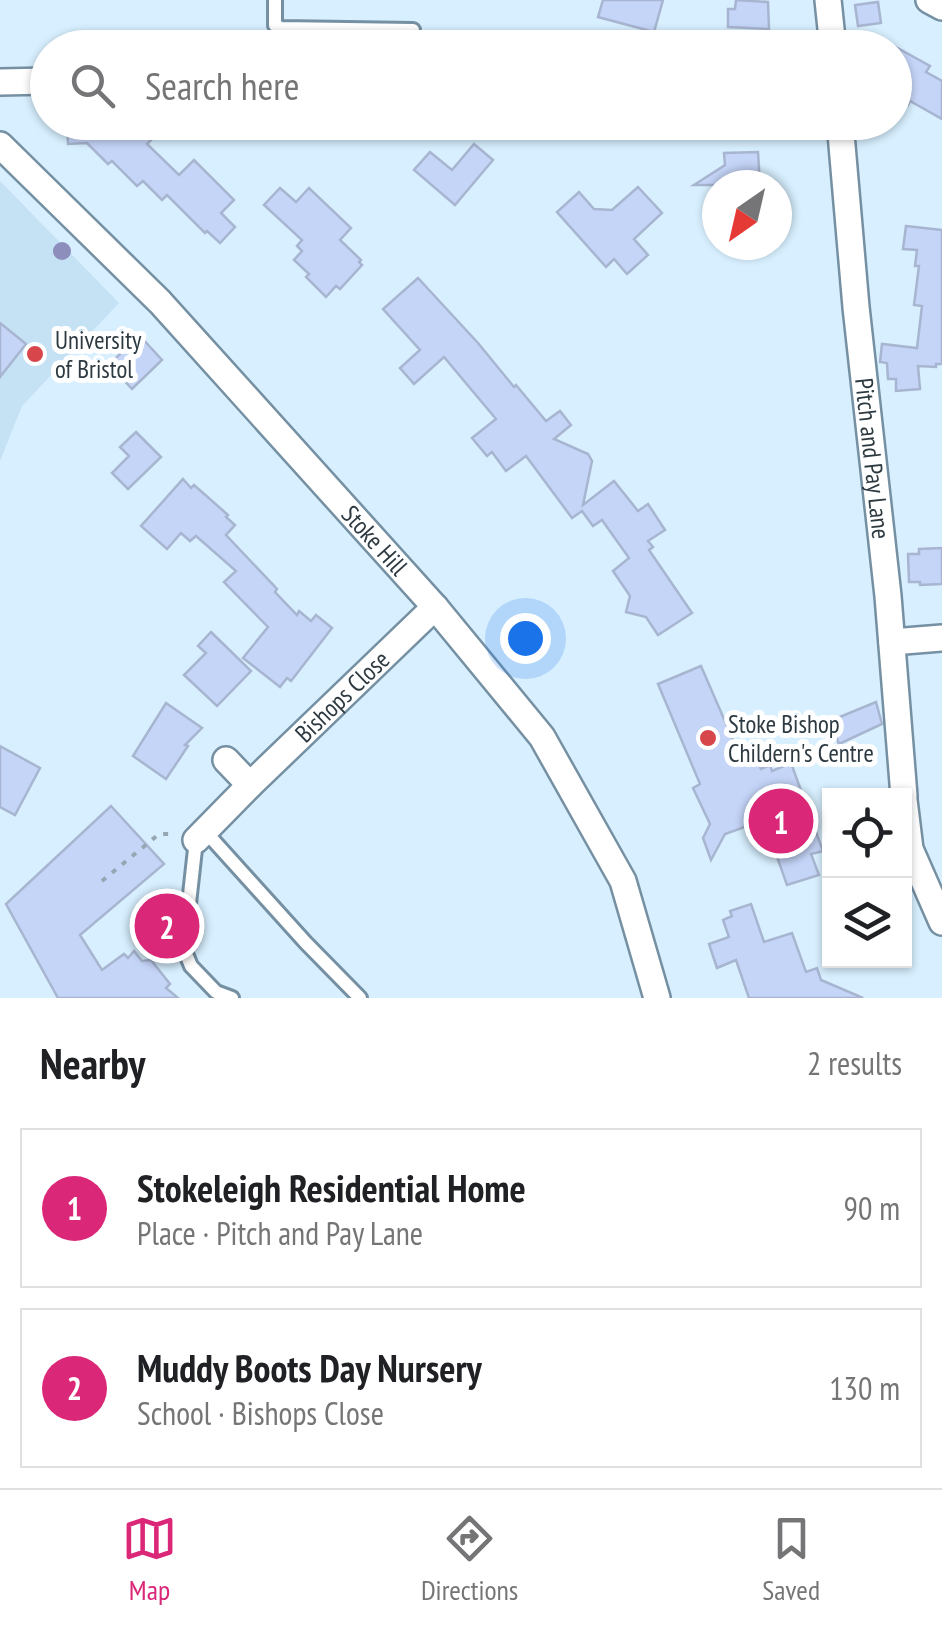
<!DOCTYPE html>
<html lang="en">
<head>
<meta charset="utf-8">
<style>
  :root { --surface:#fff; --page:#f6f6f6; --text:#202124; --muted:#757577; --line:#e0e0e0; --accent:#db2777 }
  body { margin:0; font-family:"PT Sans Narrow",sans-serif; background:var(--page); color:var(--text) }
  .controls { position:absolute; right:30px; bottom:30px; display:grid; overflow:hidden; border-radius:0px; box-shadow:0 2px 8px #0004 }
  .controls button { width:90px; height:90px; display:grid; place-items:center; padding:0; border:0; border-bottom:2px solid var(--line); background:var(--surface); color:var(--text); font:50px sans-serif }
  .compass { position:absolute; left:702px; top:170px; width:90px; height:90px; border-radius:50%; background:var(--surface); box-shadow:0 2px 8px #0004; rotate:214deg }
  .you { position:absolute; left:525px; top:638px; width:35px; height:35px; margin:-25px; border:8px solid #fff; border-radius:50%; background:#1a73e8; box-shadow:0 0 0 15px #1a73e833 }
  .badge { display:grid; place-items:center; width:65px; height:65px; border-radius:50%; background:var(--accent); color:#fff; font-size:32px; font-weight:700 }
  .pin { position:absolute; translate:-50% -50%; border:5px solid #fff; box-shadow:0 2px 10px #0006 }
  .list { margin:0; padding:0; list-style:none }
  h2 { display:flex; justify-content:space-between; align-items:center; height:130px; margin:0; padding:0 40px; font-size:42px }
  h2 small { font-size:32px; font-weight:400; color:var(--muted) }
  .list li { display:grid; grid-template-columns:65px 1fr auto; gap:30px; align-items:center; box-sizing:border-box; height:160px; margin:0 20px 20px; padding:0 20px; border:2px solid var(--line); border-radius:0px }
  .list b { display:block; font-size:38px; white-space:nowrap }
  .list p { margin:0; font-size:32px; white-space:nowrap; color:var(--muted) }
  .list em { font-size:32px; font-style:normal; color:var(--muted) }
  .icon { flex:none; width:55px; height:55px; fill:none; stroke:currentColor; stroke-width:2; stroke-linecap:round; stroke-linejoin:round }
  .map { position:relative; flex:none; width:942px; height:998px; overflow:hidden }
  .search { position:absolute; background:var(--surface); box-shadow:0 2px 8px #0004; left:30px; right:30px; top:30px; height:110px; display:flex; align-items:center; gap:25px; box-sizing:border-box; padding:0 35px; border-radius:55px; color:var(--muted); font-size:38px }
  .sheet { height:490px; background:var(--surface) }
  nav { display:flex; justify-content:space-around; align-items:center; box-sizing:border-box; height:140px; border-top:2px solid var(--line); background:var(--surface); font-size:28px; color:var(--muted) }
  nav a { display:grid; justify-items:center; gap:5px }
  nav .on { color:var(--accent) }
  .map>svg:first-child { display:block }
  .built { fill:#c5e2f5 }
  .building { fill:#c5d5f8; stroke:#a8b5d0; stroke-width:2.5 }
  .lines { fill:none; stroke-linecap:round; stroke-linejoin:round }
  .service-casing { stroke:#7590a2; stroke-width:18 }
  .minor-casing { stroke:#7590a2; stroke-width:30 }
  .path { stroke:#94a7b3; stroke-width:4; stroke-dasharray:5 8; stroke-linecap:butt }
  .service { stroke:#fff; stroke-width:12 }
  .minor { stroke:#fff; stroke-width:25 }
  .tree { fill:#8e8ebc }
  .poi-dot { fill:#d6464a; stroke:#fff; stroke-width:4 }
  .labels { text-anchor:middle; stroke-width:10; stroke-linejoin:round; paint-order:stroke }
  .poi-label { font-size:25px; fill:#2e3a41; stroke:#fff; text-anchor:start }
  .street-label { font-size:25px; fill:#2e3a41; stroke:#fff }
</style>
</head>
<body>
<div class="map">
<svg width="942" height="998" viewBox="0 0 942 998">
  <rect width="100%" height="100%" fill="#d7effe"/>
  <polygon class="built" points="0,181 119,303 22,406 0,461"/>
  <g class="building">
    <polygon points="603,0 663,0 654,32 598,17"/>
    <polygon points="736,0 768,2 769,29 728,27 728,9 735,9"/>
    <polygon points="878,2 881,23 858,26 855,5"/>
    <polygon points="894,46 930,66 926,72 942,81 942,119 910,101 908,105 894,97"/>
    <polygon points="67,122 133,122 151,140 147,144 179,175 194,160 234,200 221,213 235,227 220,243 207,231 205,233 167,195 162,200 143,181 137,186 112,161 108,164 87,143 68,144"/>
    <polygon points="474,144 493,160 455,205 414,170 430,152 452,170"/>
    <polygon points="758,152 760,185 694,185 725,165 724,153"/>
    <polygon points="638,187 662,213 634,239 648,255 627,274 614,259 606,267 557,212 579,192 594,209 612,210"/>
    <polygon points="280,188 296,202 309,188 351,228 340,240 361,260 359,262 362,265 340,289 336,286 326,297 306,277 309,274 294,260 302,251 297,246 302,240 264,205"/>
    <polygon points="906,226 942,230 942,364 936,364 936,367 918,366 920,389 896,391 896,379 888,379 887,363 880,362 882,344 917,348 922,306 914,305 919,266 915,266 917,250 903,249"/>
    <polygon points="418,278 478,343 514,387 516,385 546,421 560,411 571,425 554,439 588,454 592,461 583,505 614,481 638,511 648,504 665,530 648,541 653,547 649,550 692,613 658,635 646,617 626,612 630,596 613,571 629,558 602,520 593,526 582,511 572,518 526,456 506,471 492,452 487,456 472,438 496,419 444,357 414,384 400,368 420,350 383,309"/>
    <polygon points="0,323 26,344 0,377"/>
    <polygon points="140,336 162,360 132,389 109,364"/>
    <polygon points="136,432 161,457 128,489 112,473 129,456 120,447"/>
    <polygon points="183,479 191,488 194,485 228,515 226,517 235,525 226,535 277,589 275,592 297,615 299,611 311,621 316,615 332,628 291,681 287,678 280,687 243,658 268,627 224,582 236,571 196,536 190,541 181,533 167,549 141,526"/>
    <polygon points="942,548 942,584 920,585 920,582 909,582 908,554 919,554 919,549"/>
    <polygon points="211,632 251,671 217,706 184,675 206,653 198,646"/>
    <polygon points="701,666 744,765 756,759 761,769 770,765 772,771 791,763 823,851 811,854 819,875 787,885 764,820 725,834 711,860 703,838 710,824 693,788 700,784 658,684"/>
    <polygon points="876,702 882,724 839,744 830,721"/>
    <polygon points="166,703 202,728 185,745 188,746 166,779 133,756"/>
    <polygon points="0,746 40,768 15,815 0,807"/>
    <polygon points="111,806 164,864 80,935 102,970 124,954 128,958 134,951 142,961 151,960 170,984 166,988 178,998 58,998 6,904"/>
    <polygon points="751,904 764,942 792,933 806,972 817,968 821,980 863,998 749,998 736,960 717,968 709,944 729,937 723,920 732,916 730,911"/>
  </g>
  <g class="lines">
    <g class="service-casing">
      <g id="service">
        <polyline points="275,0 275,25 281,28 413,30"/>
        <polyline points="318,48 319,29"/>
        <polyline points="204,830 306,943 360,998"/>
        <polyline points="196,840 184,949 191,966 216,992 232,998"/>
      </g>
    </g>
    <g class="minor-casing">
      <g id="minor">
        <polyline points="828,0 833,48"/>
        <polyline points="929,0 942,7"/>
        <polyline points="0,82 48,81"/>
        <path id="s1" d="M840,122L856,307L888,596L904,796"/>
        <path id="s2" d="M0,145L160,302L435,607L542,737L623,881L657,998"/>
        <polyline points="892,642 942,638"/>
        <polyline points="226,760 250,785"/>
        <polyline points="904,800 910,849 942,922"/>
        <path id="s3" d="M196,840L250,785L435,607"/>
      </g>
    </g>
    <polyline class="path" points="102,881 159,834 176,834"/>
    <use href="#service" class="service"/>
    <use href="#minor" class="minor"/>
  </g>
  <circle class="tree" cx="62" cy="251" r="9"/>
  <g class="poi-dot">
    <circle cx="35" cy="354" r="10"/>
    <circle cx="708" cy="738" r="10"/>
  </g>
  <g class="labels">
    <g class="poi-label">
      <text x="55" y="349">University<tspan x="55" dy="29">of Bristol</tspan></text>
      <text x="728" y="733">Stoke Bishop<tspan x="728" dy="29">Childern's Centre</tspan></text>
    </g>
    <g class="street-label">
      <text dy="9" stroke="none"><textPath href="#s1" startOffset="338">Pitch and Pay Lane</textPath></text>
      <text dy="9" stroke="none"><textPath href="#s2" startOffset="545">Stoke Hill</textPath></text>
      <text dy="9" stroke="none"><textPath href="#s3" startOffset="205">Bishops Close</textPath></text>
    </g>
  </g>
</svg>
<div class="controls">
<button><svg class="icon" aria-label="locate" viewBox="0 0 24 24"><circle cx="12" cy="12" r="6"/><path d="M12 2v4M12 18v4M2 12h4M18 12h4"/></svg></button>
<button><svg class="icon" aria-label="layers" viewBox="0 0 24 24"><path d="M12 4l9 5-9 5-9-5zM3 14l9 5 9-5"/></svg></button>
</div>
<svg class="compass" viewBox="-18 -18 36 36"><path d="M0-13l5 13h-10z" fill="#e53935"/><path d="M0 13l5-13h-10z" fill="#757577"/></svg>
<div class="you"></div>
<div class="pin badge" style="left:781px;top:821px">1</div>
<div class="pin badge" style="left:167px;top:926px">2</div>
<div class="search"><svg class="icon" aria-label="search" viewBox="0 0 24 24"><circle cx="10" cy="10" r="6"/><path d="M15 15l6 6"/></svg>Search here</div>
</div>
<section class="sheet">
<h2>Nearby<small>2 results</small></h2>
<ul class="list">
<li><span class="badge">1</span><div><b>Stokeleigh Residential Home</b><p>Place · Pitch and Pay Lane</p></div><em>90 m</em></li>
<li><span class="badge">2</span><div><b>Muddy Boots Day Nursery</b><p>School · Bishops Close</p></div><em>130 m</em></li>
</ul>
</section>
<nav>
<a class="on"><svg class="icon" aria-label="map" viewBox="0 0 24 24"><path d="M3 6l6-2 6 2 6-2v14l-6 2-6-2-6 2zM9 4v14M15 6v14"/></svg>Map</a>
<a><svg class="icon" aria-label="directions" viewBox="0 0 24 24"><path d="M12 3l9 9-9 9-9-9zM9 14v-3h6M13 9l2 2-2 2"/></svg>Directions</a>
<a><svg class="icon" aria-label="saved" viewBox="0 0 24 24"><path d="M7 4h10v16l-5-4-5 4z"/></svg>Saved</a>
</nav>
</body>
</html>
